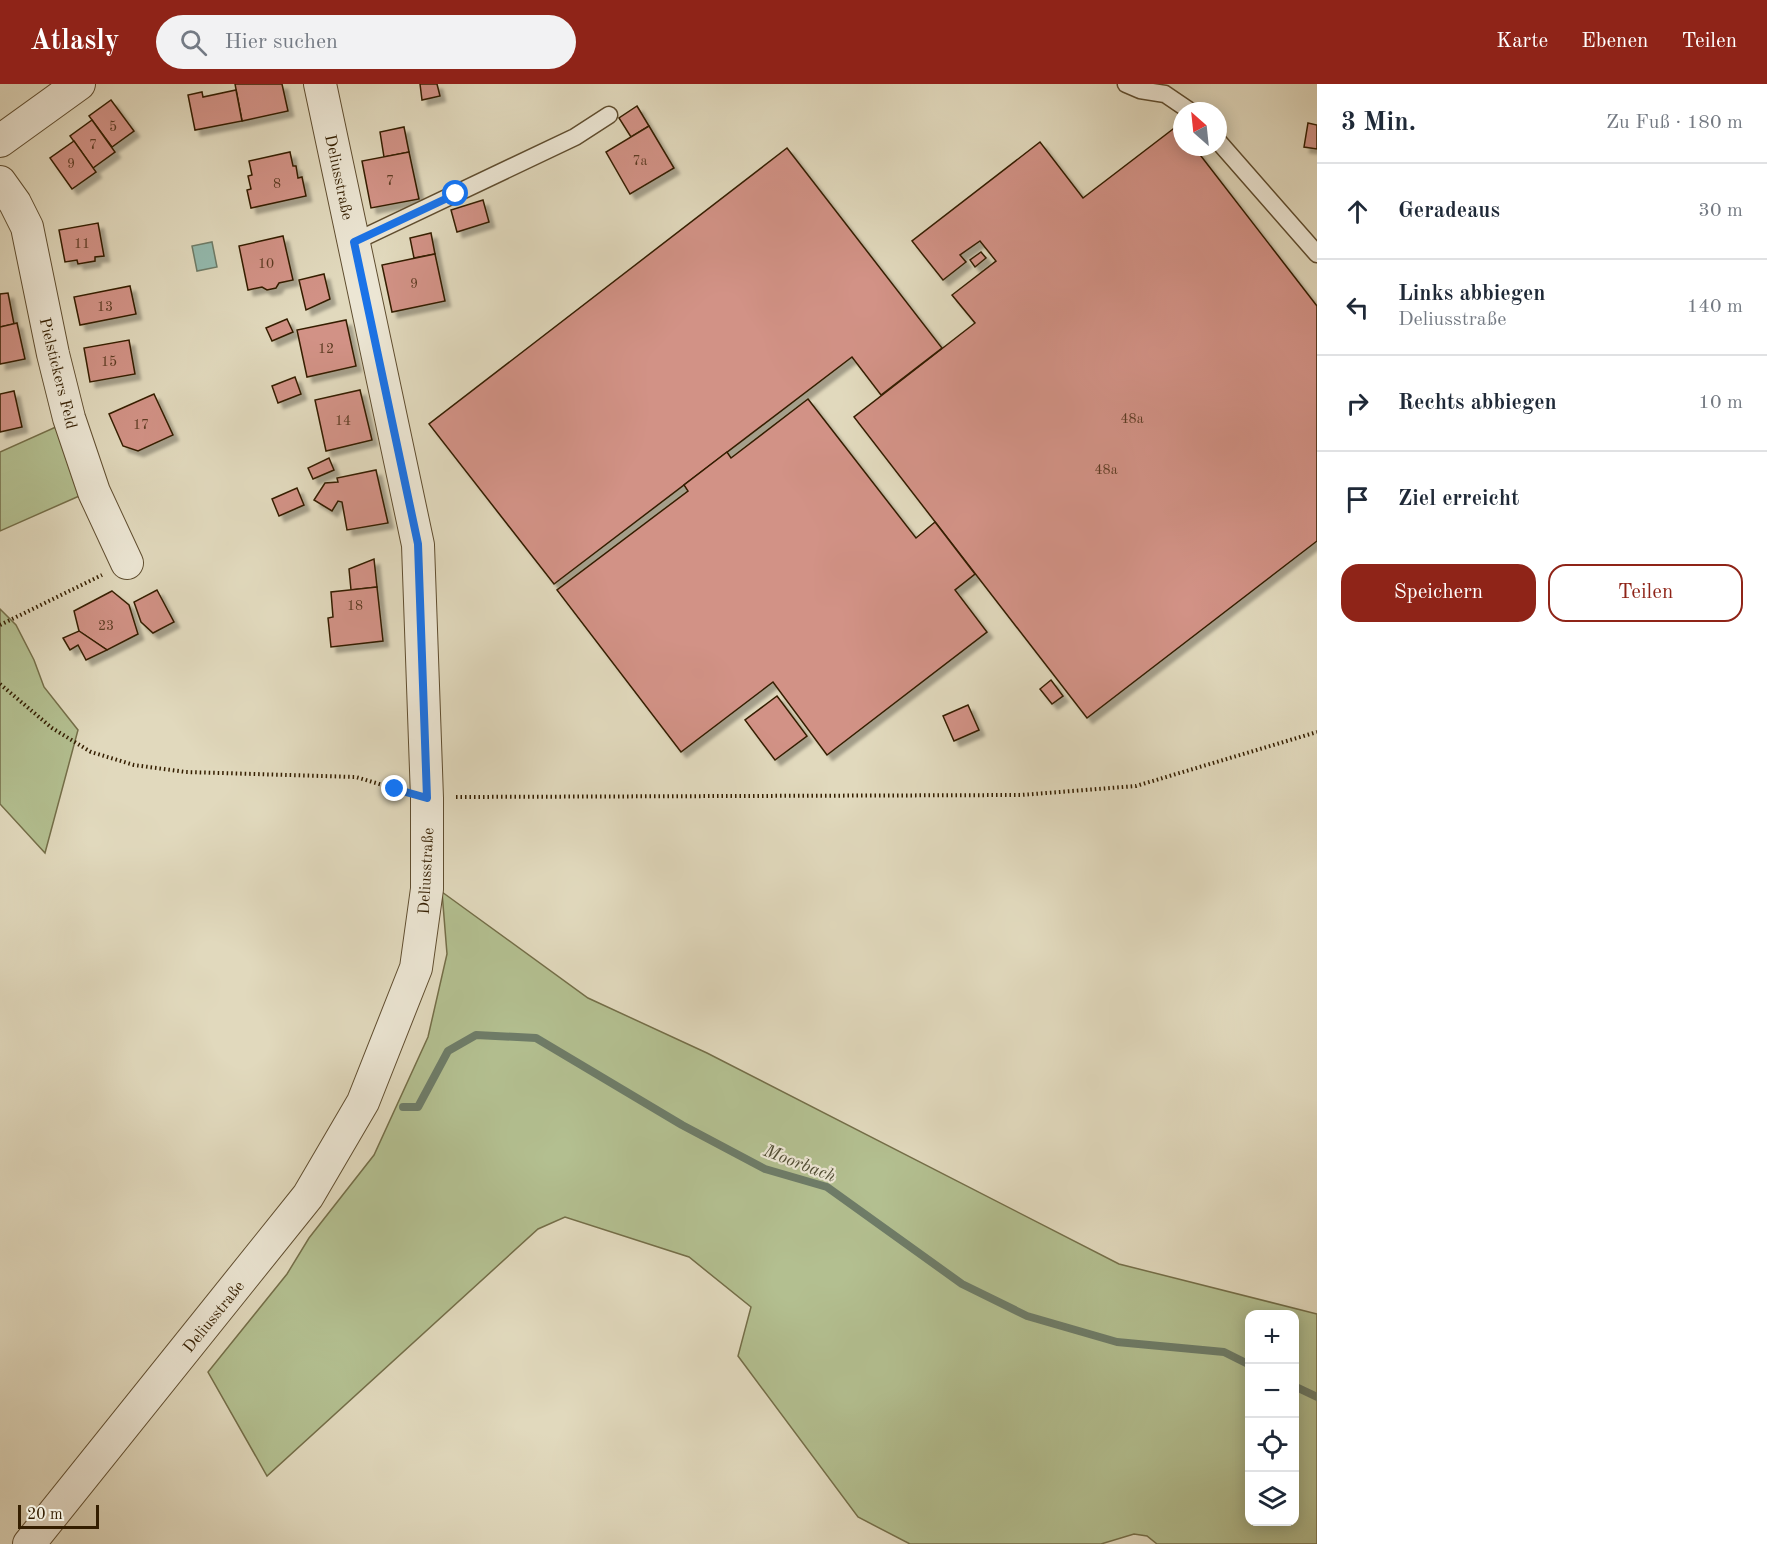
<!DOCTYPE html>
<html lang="de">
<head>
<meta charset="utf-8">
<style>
  :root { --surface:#fff; --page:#f2f2f3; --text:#1f2937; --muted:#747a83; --line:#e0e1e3; --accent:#8f2418 }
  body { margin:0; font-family:"Old Standard TT",serif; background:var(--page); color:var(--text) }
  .controls { position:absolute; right:18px; bottom:18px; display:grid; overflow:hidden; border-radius:12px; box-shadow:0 3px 15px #0003 }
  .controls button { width:54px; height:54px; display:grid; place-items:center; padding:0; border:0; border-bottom:2px solid var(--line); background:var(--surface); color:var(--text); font:30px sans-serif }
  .compass { position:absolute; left:1173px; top:18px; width:54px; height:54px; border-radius:50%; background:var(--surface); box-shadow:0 3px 15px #0003; rotate:333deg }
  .scale { position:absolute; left:18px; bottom:15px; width:81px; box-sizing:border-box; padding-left:6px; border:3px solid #341e00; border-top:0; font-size:16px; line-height:21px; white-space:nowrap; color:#341e00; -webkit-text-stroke:4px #ece6d4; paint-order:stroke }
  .stop { position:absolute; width:18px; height:18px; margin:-14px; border:4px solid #1a73e8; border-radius:50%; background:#fff }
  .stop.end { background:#1a73e8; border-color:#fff; box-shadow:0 2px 6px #0008 }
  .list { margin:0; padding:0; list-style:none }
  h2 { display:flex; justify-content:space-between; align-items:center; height:78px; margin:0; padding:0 24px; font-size:26px }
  h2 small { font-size:20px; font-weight:400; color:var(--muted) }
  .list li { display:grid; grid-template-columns:39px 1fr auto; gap:18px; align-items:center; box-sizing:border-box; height:96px; padding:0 24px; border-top:2px solid var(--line) }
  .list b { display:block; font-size:22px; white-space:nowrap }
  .list p { margin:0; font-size:20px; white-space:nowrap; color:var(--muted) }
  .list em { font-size:20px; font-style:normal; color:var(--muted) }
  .actions { display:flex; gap:12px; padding:18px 24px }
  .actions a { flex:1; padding:14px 0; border:2px solid var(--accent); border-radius:18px; text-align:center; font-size:21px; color:var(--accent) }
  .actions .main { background:var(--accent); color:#fff }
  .icon { flex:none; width:33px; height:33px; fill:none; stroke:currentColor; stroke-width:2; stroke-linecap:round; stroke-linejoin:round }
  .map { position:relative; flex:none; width:1317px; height:1460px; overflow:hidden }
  header { display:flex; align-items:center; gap:36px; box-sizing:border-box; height:84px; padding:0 30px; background:var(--accent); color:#fff }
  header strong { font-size:28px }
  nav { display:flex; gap:33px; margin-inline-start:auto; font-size:21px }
  .search { width:420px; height:54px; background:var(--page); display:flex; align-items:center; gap:15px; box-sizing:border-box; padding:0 21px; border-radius:33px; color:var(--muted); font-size:22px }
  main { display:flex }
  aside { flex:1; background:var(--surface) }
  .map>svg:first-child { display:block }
  .green { fill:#b3bf90; stroke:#746e48; stroke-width:1.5; fill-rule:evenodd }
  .water { fill:#94baae; stroke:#6e7c68; stroke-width:1.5 }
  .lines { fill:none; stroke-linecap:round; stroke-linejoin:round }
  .stream { stroke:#6e7c68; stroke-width:8 }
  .building { fill:#d29286; stroke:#341e00; stroke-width:1.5; filter:url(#shadow) }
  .lane-casing { stroke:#5f4d2f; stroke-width:19 }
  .street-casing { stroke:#5f4d2f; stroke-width:34 }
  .path { stroke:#341e00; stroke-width:4; stroke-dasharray:1.5 3; stroke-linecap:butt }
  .lane { stroke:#ece6d4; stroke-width:16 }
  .street { stroke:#ece6d4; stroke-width:32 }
  .route { stroke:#1a73e8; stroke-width:8 }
  .labels { text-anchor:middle; stroke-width:4.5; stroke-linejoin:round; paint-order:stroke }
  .number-label { font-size:14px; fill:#5c3b22 }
  .street-label { font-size:16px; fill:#341e00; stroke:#ece6d4 }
  .water-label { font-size:18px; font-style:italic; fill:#514d34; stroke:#ece6d4 }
</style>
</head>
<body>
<header>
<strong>Atlasly</strong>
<div class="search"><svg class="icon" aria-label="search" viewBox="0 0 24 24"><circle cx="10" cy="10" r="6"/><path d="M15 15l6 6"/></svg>Hier suchen</div>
<nav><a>Karte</a><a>Ebenen</a><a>Teilen</a></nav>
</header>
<main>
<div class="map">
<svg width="1317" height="1460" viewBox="0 0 1317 1460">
  <defs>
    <filter id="shadow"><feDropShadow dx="5.5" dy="5.5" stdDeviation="1.5" flood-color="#0004"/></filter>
  </defs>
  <rect width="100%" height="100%" fill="#e1d9bd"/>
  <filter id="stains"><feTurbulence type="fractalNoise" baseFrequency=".00333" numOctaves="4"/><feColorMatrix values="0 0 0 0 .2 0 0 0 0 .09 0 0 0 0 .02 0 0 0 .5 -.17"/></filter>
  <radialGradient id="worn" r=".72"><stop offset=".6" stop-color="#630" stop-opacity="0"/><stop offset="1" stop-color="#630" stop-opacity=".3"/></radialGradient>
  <g class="green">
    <polygon points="58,342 86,409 0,447 0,368"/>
    <polygon points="0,525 16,541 34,576 44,603 78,646 45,769 0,720"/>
    <path d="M442,808L588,914L707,969L1119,1180L1317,1230V1460H1157L1147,1452L1134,1450L1101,1460H910L858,1433L738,1272L751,1223L689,1173L565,1133L538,1145L267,1392L208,1288L287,1190L309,1154L374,1071L428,953L447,870ZM1294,1230V1438H1250V1230Z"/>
  </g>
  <polygon class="water" points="212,158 217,183 197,187 192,162"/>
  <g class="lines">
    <g class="stream">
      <polyline points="403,1023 418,1023 448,967 476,951 536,954 682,1041 765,1085 827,1103 962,1200 1027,1232 1117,1258 1224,1268 1250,1281"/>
      <polyline points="1294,1302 1317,1313"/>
    </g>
  </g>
  <g class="building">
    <polygon points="235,0 282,0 288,27 242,37"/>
    <polygon points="420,0 437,0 440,12 422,16"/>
    <polygon points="236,6 242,37 195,46 188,11 202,8 203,13"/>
    <polygon points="111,16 134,47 112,63 89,32"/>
    <polygon points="637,22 649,42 631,53 619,34"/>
    <polygon points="92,36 115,68 93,84 70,52"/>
    <polygon points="1308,39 1317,41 1317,65 1304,63"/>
    <polygon points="649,42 674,84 630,110 606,68"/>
    <polygon points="1177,42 1182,48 1182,63 1194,63 1317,222 1317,457 1087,634 854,333 975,239 952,211 996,177 980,157 960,171 966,178 943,196 912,157 1040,58 1083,114"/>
    <polygon points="404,43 409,68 384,73 380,48"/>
    <polygon points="74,57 96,88 72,105 50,74"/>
    <polygon points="787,64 942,264 881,311 852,273 554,500 429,340"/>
    <polygon points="290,68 293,82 296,82 298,94 302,93 306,112 251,124 247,106 251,105 248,92 252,91 249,77"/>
    <polygon points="409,68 419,115 371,124 362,77"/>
    <polygon points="483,116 489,138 457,148 451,126"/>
    <polygon points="98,139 104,172 95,173 95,177 78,180 77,176 65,178 59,146"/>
    <polygon points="431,149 435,170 414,174 410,154"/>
    <polygon points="283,152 293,196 279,199 276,204 267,206 262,203 248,206 239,162"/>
    <polygon points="981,168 986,174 975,183 970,176"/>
    <polygon points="435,170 445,217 392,228 382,181"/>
    <polygon points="324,190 330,215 306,226 299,196"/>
    <polygon points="130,202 136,230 80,241 74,213"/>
    <polygon points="8,209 14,240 0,243 0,210"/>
    <polygon points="287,235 293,248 272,257 266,244"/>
    <polygon points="346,236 356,282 307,293 297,246"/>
    <polygon points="17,239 25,275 0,280 0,243"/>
    <polygon points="129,256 135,290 90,298 84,264"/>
    <polygon points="295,293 301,310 278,319 272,302"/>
    <polygon points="360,306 372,356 326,367 315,316"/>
    <polygon points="14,307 22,343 0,348 0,310"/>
    <polygon points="154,310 173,351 138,367 123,362 109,330"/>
    <polygon points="808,315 916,454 935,438 975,490 955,506 987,548 827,671 773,598 681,668 557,506 688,407 684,401 727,368 731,374"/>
    <polygon points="329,374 334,386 313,395 308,384"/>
    <polygon points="376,386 388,439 347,446 342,418 338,417 332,427 314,416 325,399 338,398 337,394"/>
    <polygon points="297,404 304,421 279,432 272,415"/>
    <polygon points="374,475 377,503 351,506 349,485"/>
    <polygon points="377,503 383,557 331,563 328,534 333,533 331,508"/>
    <polygon points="157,506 174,538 153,549 141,538 134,518"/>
    <polygon points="112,507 129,521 138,550 107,566 79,547 74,527"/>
    <polygon points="79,547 107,566 86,576 78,561 70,566 63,554"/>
    <polygon points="1051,596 1063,612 1052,620 1040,605"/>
    <polygon points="777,612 807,652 775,676 745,636"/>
    <polygon points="968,621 979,646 954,657 943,632"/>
  </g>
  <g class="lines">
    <g class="lane-casing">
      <g id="lane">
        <polyline points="1126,0 1140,6 1165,10 1190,27"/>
        <polyline points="1218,57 1317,170"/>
        <polyline points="354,158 575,53 609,31"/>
      </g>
    </g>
    <g class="street-casing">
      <g id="street">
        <polyline points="0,57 79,0"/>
        <polyline points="0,98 15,119 27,143 53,270 69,334 94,408 127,479"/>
        <polyline points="29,1460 308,1112 363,1018 416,884 427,805 427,714 418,461 320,0"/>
      </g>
    </g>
    <g class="path">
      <polyline points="0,541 102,491"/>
      <polyline points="0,600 52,644 91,668 134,681 186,688 356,693 399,706"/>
      <polyline points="456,713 1021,711 1136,702 1317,648"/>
    </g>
    <use href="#lane" class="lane"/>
    <use href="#street" class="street"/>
  </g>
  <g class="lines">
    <polyline class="route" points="395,705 427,714 418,460 354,158 456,110"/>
  </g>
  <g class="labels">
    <g class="number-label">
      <text x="113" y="47">5</text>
      <text x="93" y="65">7</text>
      <text x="640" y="81">7a</text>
      <text x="71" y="84">9</text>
      <text x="390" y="101">7</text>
      <text x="277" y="104">8</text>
      <text x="82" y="164">11</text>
      <text x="266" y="184">10</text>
      <text x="414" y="204">9</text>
      <text x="105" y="227">13</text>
      <text x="326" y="269">12</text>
      <text x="109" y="282">15</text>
      <text x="1132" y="339">48a</text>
      <text x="343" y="341">14</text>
      <text x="141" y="345">17</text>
      <text x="1106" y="390">48a</text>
      <text x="355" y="526">18</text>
      <text x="106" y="546">23</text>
    </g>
    <g class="street-label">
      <text transform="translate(340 93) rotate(78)" y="6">Deliusstraße</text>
      <text transform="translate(59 289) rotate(76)" y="6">Pielstickers Feld</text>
      <text transform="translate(425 787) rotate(-87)" y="6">Deliusstraße</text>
      <text transform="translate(213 1232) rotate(-51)" y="6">Deliusstraße</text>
    </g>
    <g class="water-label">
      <text transform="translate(800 1079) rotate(21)" y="6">Moorbach</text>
    </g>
  </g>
  <rect width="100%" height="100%" filter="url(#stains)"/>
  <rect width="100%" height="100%" fill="url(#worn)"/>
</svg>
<div class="controls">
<button>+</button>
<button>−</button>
<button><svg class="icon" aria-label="locate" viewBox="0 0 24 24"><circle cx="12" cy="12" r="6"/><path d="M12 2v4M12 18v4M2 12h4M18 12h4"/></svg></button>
<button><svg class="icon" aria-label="layers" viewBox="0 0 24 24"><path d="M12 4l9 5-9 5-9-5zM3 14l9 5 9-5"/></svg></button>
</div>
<svg class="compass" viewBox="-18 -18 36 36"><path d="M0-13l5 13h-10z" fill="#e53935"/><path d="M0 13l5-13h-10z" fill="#747a83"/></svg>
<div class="scale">20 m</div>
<div class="stop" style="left:456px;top:110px"></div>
<div class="stop end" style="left:395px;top:705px"></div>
</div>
<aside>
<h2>3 Min.<small>Zu Fuß · 180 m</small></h2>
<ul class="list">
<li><svg class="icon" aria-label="ahead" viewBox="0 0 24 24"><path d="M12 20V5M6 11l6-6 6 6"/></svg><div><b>Geradeaus</b></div><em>30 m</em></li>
<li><svg class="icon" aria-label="left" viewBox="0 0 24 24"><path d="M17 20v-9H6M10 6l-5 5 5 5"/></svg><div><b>Links abbiegen</b><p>Deliusstraße</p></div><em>140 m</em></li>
<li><svg class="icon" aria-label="right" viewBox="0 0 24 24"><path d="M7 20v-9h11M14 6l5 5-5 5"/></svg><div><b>Rechts abbiegen</b></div><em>10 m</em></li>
<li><svg class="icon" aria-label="arrive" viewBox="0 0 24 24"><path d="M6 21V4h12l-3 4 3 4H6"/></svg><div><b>Ziel erreicht</b></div></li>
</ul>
<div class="actions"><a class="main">Speichern</a><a>Teilen</a></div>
</aside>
</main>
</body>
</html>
